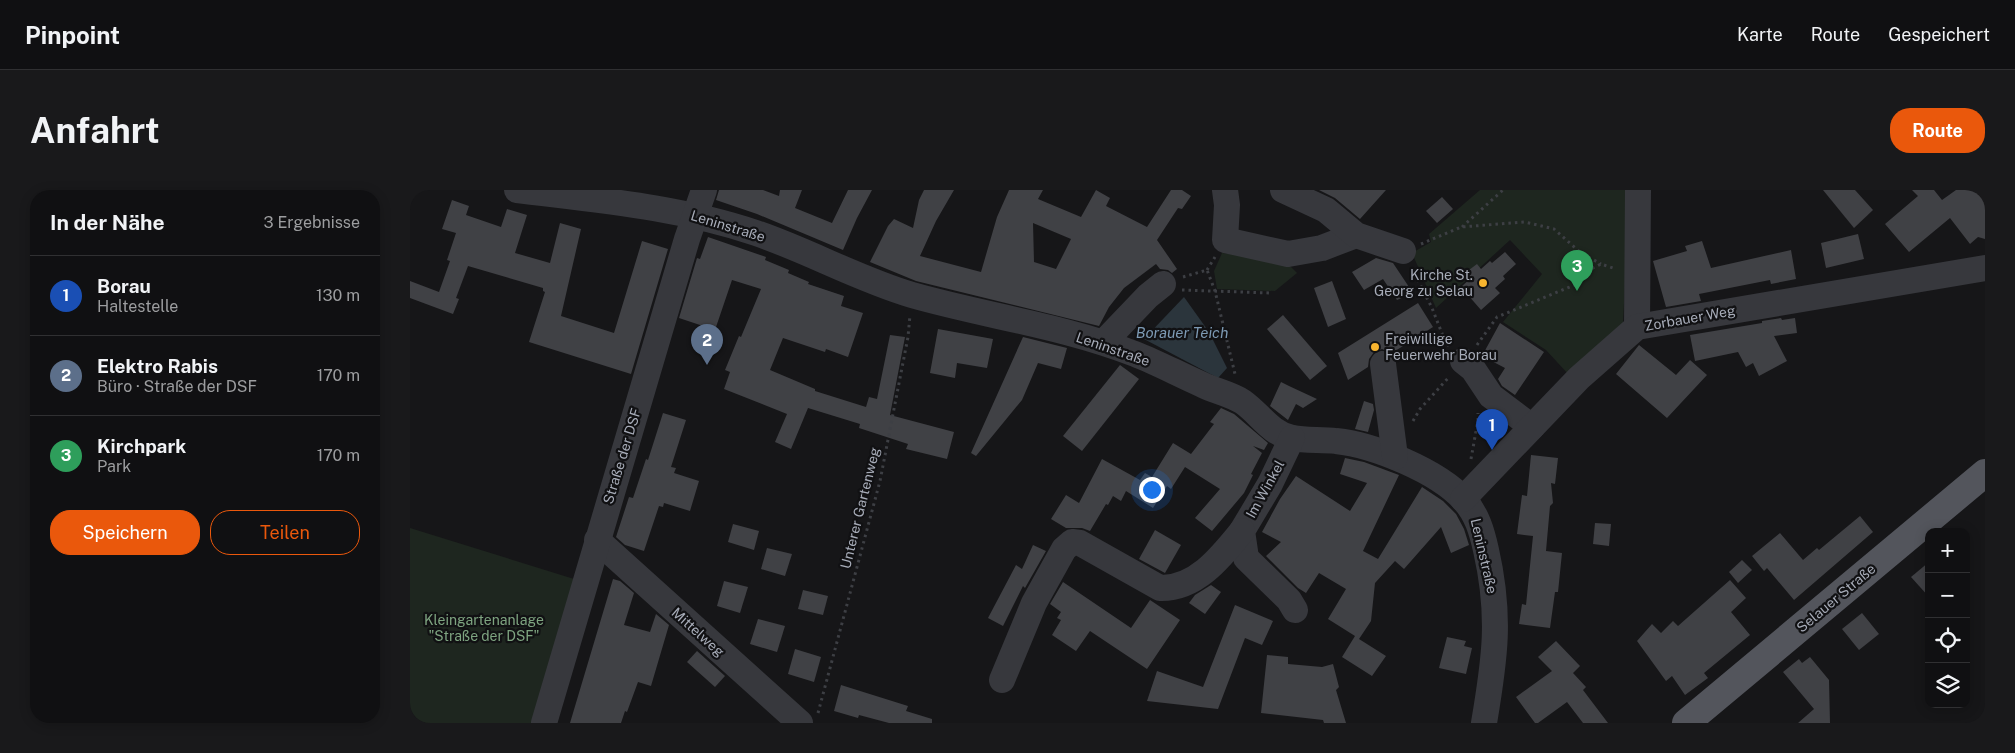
<!DOCTYPE html>
<html lang="de">
<head>
<meta charset="utf-8">
<style>
  :root { --surface:#101012; --page:#19191b; --text:#f1f3f6; --muted:#9c9d9f; --line:#303032; --accent:#ea580c }
  body { margin:0; font-family:"Public Sans",sans-serif; background:var(--page); color:var(--text) }
  .controls { position:absolute; right:15px; bottom:15px; display:grid; overflow:hidden; border-radius:10px; box-shadow:0 2px 12px #0003 }
  .controls button { width:45px; height:45px; display:grid; place-items:center; padding:0; border:0; border-bottom:1px solid var(--line); background:var(--surface); color:var(--text); font:25px sans-serif }
  .you { position:absolute; left:741px; top:299px; width:18px; height:18px; margin:-12px; border:4px solid #fff; border-radius:50%; background:#1a73e8; box-shadow:0 0 0 8px #1a73e833 }
  .badge { display:grid; place-items:center; width:32px; height:32px; border-radius:50%; background:var(--accent); color:#fff; font-size:16px; font-weight:700 }
  .pin { position:absolute; translate:-50% -41px; filter:drop-shadow(0 1px 2px #0008) }
  .pin::after { content:''; position:absolute; top:26px; width:18px; height:15px; background:inherit; clip-path:polygon(0 0,100% 0,50% 100%) }
  .list { margin:0; padding:0; list-style:none }
  h2 { display:flex; justify-content:space-between; align-items:center; height:65px; margin:0; padding:0 20px; font-size:21px }
  h2 small { font-size:16px; font-weight:400; color:var(--muted) }
  .list li { display:grid; grid-template-columns:32px 1fr auto; gap:15px; align-items:center; box-sizing:border-box; height:80px; padding:0 20px; border-top:1px solid var(--line) }
  .list b { display:block; font-size:19px; white-space:nowrap }
  .list p { margin:0; font-size:16px; white-space:nowrap; color:var(--muted) }
  .list em { font-size:16px; font-style:normal; color:var(--muted) }
  .actions { display:flex; gap:10px; padding:15px 20px }
  .actions a { flex:1; padding:11px 0; border:1px solid var(--accent); border-radius:20px; text-align:center; font-size:18px; color:var(--accent) }
  .actions .main { background:var(--accent); color:#fff }
  .icon { flex:none; width:28px; height:28px; fill:none; stroke:currentColor; stroke-width:2; stroke-linecap:round; stroke-linejoin:round }
  .map { position:relative; flex:none; width:1575px; height:533px; overflow:hidden; border-radius:20px }
  header { display:flex; align-items:center; gap:30px; box-sizing:border-box; height:70px; padding:0 25px; background:var(--surface); border-bottom:1px solid var(--line) }
  header strong { font-size:24px }
  nav { display:flex; gap:28px; margin-inline-start:auto; font-size:18px }
  .intro { display:flex; align-items:center; justify-content:space-between; box-sizing:border-box; height:120px; padding:0 30px }
  h1 { margin:0; font-size:35px }
  .button { padding:12px 22px; border-radius:20px; background:var(--accent); color:#fff; font-size:18px; font-weight:700 }
  main { display:flex; gap:30px; padding:0 30px }
  aside { flex:1; background:var(--surface); border-radius:20px; box-shadow:0 2px 12px #0003 }
  .map>svg:first-child { display:block }
  .green { fill:#1e261f }
  .water { fill:#2b353c }
  .building { fill:#404145; fill-rule:evenodd }
  .lines { fill:none; stroke-linecap:round; stroke-linejoin:round }
  .path { stroke:#3d3f44; stroke-width:3; stroke-dasharray:2.5 4; stroke-linecap:butt }
  .minor { stroke:#37383d; stroke-width:26 }
  .major { stroke:#53555c; stroke-width:28 }
  .poi-dot { fill:#f7b42f; stroke:#111113; stroke-width:2 }
  .labels { text-anchor:middle; stroke-width:4.5; stroke-linejoin:round; paint-order:stroke }
  .street-label { font-size:14px; fill:#a7acb8; stroke:#111113 }
  .poi-label { font-size:14px; fill:#a7acb8; stroke:#111113; text-anchor:end }
  .park-label { font-size:14px; fill:#7ea480; stroke:#111113 }
  .water-label { font-size:15px; font-style:italic; fill:#7d9ab4; stroke:#111113 }
</style>
</head>
<body>
<header>
<strong>Pinpoint</strong>
<nav><a>Karte</a><a>Route</a><a>Gespeichert</a></nav>
</header>
<div class="intro"><h1>Anfahrt</h1><a class="button">Route</a></div>
<main>
<aside>
<h2>In der Nähe<small>3 Ergebnisse</small></h2>
<ul class="list">
<li><span class="badge" style="background:#1a4fb4">1</span><div><b>Borau</b><p>Haltestelle</p></div><em>130 m</em></li>
<li><span class="badge" style="background:#5c6f8a">2</span><div><b>Elektro Rabis</b><p>Büro · Straße der DSF</p></div><em>170 m</em></li>
<li><span class="badge" style="background:#2e9e5b">3</span><div><b>Kirchpark</b><p>Park</p></div><em>170 m</em></li>
</ul>
<div class="actions"><a class="main">Speichern</a><a>Teilen</a></div>
</aside>
<div class="map">
<svg width="1575" height="533" viewBox="0 0 1575 533">
  <rect width="100%" height="100%" fill="#161618"/>
  <g class="green">
    <polygon points="1070,0 1220,0 1213,133 1159,185 1136,160 1093,132 1132,84 1100,50 1026,118 1002,63 1021,52 1019,44"/>
    <polygon points="812,63 873,69 887,83 865,101 807,99 804,81"/>
    <polygon points="0,338 164,389 122,533 0,533"/>
  </g>
  <polygon class="water" points="774,107 799,142 817,178 808,188 734,149"/>
  <g class="building">
    <polygon points="309,0 353,0 369,6 370,0 392,0 385,18 422,33 438,0 462,0 447,28 433,60 347,24 306,10"/>
    <path d="M514,0H544L526,31L510,66L571,82L587,27L599,0H633L628,9L671,27L686,0L700,8L696,16L737,37L761,0H772L781,6L772,19L768,18L747,50L767,79L762,83L758,80L750,79L746,74L714,98L699,117L689,136L506,91L460,72L478,36L484,29L503,38L509,10ZM623,33L661,49L646,79L624,72Z"/>
    <polygon points="909,0 976,0 950,29 925,8"/>
    <polygon points="1413,0 1445,0 1463,20 1444,38"/>
    <polygon points="1502,0 1524,0 1532,10 1546,0 1567,0 1575,10 1575,49 1568,47 1560,54 1540,28 1499,62 1475,34 1508,6"/>
    <polygon points="1032,7 1043,19 1027,33 1016,21"/>
    <polygon points="42,10 59,16 56,25 91,37 97,19 117,25 105,63 140,73 150,33 171,39 151,126 204,143 232,51 258,59 221,184 119,152 135,102 133,101 133,98 58,76 46,108 49,109 43,124 0,108 0,91 29,102 40,71 37,70 46,43 32,39"/>
    <polygon points="1448,44 1454,69 1416,78 1411,53"/>
    <polygon points="298,47 356,67 355,70 379,80 378,83 399,92 398,94 434,106 431,116 453,123 438,167 416,159 415,162 373,148 360,180 405,199 405,201 456,217 459,207 467,209 480,145 495,147 480,225 544,242 537,269 496,259 498,254 449,238 450,234 398,218 381,259 365,252 377,224 314,199 320,182 315,180 329,146 331,147 351,99 322,90 305,140 269,128 287,68 290,69"/>
    <polygon points="1292,51 1301,78 1381,60 1386,89 1361,94 1360,90 1289,104 1291,111 1256,117 1243,71 1277,61 1275,56"/>
    <polygon points="1095,62 1106,74 1093,86 1095,89 1085,98 1090,103 1071,120 1051,97 1060,89 1055,83 1067,74 1071,79 1080,71 1082,73"/>
    <polygon points="966,68 983,73 1003,103 987,110 973,89 954,100 942,82"/>
    <polygon points="922,91 936,129 918,137 904,98"/>
    <polygon points="1008,113 1023,137 982,163 972,159 964,162 959,169 958,177 938,190 928,163"/>
    <polygon points="873,125 917,176 900,190 857,139"/>
    <polygon points="1371,128 1372,130 1385,128 1387,143 1364,146 1377,171 1349,186 1343,173 1336,177 1328,162 1285,171 1280,145 1352,133 1352,131"/>
    <polygon points="1090,133 1134,162 1105,205 1092,196 1088,189 1095,178 1072,166"/>
    <polygon points="528,139 583,149 577,178 547,173 545,188 520,183"/>
    <polygon points="613,147 657,158 651,179 628,173 612,210 566,266 561,263"/>
    <polygon points="1229,155 1266,185 1280,170 1297,185 1257,228 1206,184"/>
    <polygon points="710,175 729,189 672,261 653,246"/>
    <polygon points="871,192 879,196 907,209 893,218 886,214 878,230 860,216"/>
    <polygon points="954,211 963,214 964,220 958,242 945,239"/>
    <polygon points="811,218 824,224 858,253 854,260 843,256 852,263 841,284 843,285 834,303 802,341 785,328 810,299 775,277 761,299 757,296 743,318 716,301 711,311 703,306 698,315 696,314 680,341 672,338 656,338 641,329 656,305 669,313 692,269 730,290 735,283 742,287 763,253 781,264 804,234 800,232"/>
    <polygon points="253,223 276,230 261,277 266,278 264,283 289,291 280,321 254,313 253,317 249,316 234,361 215,355 206,347 219,307 223,308 236,269 238,270"/>
    <polygon points="1121,265 1148,268 1145,294 1141,293 1143,313 1140,316 1136,361 1152,363 1148,402 1145,402 1140,438 1109,434 1112,414 1116,415 1123,346 1107,344 1112,305 1117,306"/>
    <polygon points="935,268 954,272 989,285 953,361 968,369 1012,297 1033,311 1046,324 1054,339 1059,355 1041,363 1031,337 994,379 985,371 965,393 961,431 949,449 976,466 962,486 932,467 945,446 918,429 936,399 909,383 896,403 888,398 856,366 871,352 852,342 870,309 886,286 940,321 957,293 930,284"/>
    <polygon points="1450,326 1463,342 1384,410 1357,378 1354,381 1342,366 1370,343 1393,370 1407,358 1409,360"/>
    <polygon points="1185,333 1201,334 1199,356 1183,354"/>
    <polygon points="323,334 349,341 344,360 318,352"/>
    <polygon points="745,340 771,355 755,383 729,369"/>
    <polygon points="623,355 636,361 615,398 613,396 593,436 578,428 606,375 612,379"/>
    <polygon points="357,358 382,364 375,386 351,379"/>
    <polygon points="1332,370 1342,380 1328,393 1319,382"/>
    <polygon points="1519,372 1519,407 1501,387"/>
    <polygon points="203,389 210,391 224,403 214,435 240,442 246,424 259,435 241,496 228,492 217,522 215,521 211,533 160,533"/>
    <polygon points="1320,390 1336,408 1321,422 1340,445 1294,483 1298,488 1275,505 1262,486 1256,491 1227,451 1242,434 1251,443 1263,431 1268,436"/>
    <polygon points="314,391 338,397 330,423 307,416"/>
    <polygon points="653,392 721,438 740,410 770,430 737,479 680,441 666,461 642,445 651,430 647,428 651,422 640,414"/>
    <polygon points="801,395 811,402 795,424 779,413 785,405"/>
    <polygon points="393,400 418,406 413,425 388,419"/>
    <polygon points="825,415 863,431 852,455 835,448 808,519 737,511 747,481 793,497"/>
    <polygon points="1452,423 1469,444 1449,460 1432,439"/>
    <polygon points="348,429 375,436 367,462 340,454"/>
    <polygon points="1037,447 1056,451 1054,456 1062,458 1056,484 1029,478"/>
    <polygon points="1146,451 1170,476 1163,483 1176,497 1173,500 1198,533 1173,533 1157,512 1128,533 1125,533 1106,507 1142,481 1128,467"/>
    <polygon points="385,459 411,467 404,492 378,484"/>
    <polygon points="287,461 315,486 305,497 277,472"/>
    <polygon points="857,465 878,467 878,474 912,477 923,474 929,497 926,500 936,533 914,533 913,530 851,523"/>
    <polygon points="1400,467 1419,490 1420,533 1388,533 1404,519 1373,482 1389,469 1392,473"/>
    <polygon points="431,495 498,516 496,521 522,529 522,533 479,533 449,525 448,528 424,521"/>
  </g>
  <g class="lines">
    <g class="path">
      <polyline points="1052,37 1093,0"/>
      <polyline points="1011,54 1051,37 1115,32 1144,39 1171,63 1191,74"/>
      <polyline points="1002,78 1022,118 1035,151 1039,156"/>
      <polyline points="797,80 805,67"/>
      <polyline points="773,87 797,80 805,101 825,184"/>
      <polyline points="772,100 861,103"/>
      <polyline points="1067,155 1087,127 1167,94 1179,80 1191,74 1206,79"/>
      <polyline points="1003,231 1010,219 1040,186"/>
      <polyline points="1061,269 1068,230 1068,223"/>
      <polyline points="408,523 470,291 498,147 500,125"/>
    </g>
    <g class="minor">
      <path d="M107,0C187,10 269,17 346,43C399,61 448,89 502,105C576,126 653,136 725,164C748,173 770,185 793,195C805,201 821,204 833,212C850,224 860,243 882,248C896,251 912,249 926,251C964,255 1028,281 1054,310C1067,324 1072,342 1076,360C1091,426 1085,468 1074,533"/>
      <polyline points="815,0 817,15 815,50 878,64 912,58 946,45"/>
      <polyline points="873,0 916,20 946,45 993,61"/>
      <polyline points="1227,137 1228,0"/>
      <polyline points="694,152 738,106 753,94"/>
      <polyline points="1053,171 1063,179 1081,206 1122,237"/>
      <polyline points="973,174 985,267"/>
      <polyline points="882,248 860,294 832,341 836,368 879,410 885,420"/>
      <polyline points="1053,309 1169,188 1227,137 1575,78"/>
      <polyline points="187,350 390,533"/>
      <path d="M592,490L624,413L654,359L662,352L670,353L750,398C786,399 811,367 832,341"/>
      <polyline points="134,533 277,49 294,0"/>
    </g>
    <polyline class="major" points="1276,533 1575,283"/>
  </g>
  <g class="poi-dot">
    <circle cx="1073" cy="93" r="5"/>
    <circle cx="965" cy="157" r="5"/>
  </g>
  <g class="labels">
    <g class="street-label">
      <text transform="translate(318 36) rotate(17)" y="5">Leninstraße</text>
      <text transform="translate(1280 128) rotate(-10)" y="5">Zorbauer Weg</text>
      <text transform="translate(703 159) rotate(19)" y="5">Leninstraße</text>
      <text transform="translate(212 266) rotate(-73)" y="5">Straße der DSF</text>
      <text transform="translate(855 299) rotate(-61)" y="5">Im Winkel</text>
      <text transform="translate(450 318) rotate(-76)" y="5">Unterer Gartenweg</text>
      <text transform="translate(1074 366) rotate(77)" y="5">Leninstraße</text>
      <text transform="translate(1426 408) rotate(-40)" y="5">Selauer Straße</text>
      <text transform="translate(288 442) rotate(42)" y="5">Mittelweg</text>
    </g>
    <g class="poi-label">
      <text x="1063" y="90">Kirche St.<tspan x="1063" dy="16">Georg zu Selau</tspan></text>
      <text x="975" y="154" text-anchor="start">Freiwillige<tspan x="975" dy="16">Feuerwehr Borau</tspan></text>
    </g>
    <g class="park-label">
      <text x="74" y="435">Kleingartenanlage<tspan x="74" dy="16">"Straße der DSF"</tspan></text>
    </g>
    <g class="water-label">
      <text x="772" y="148">Borauer Teich</text>
    </g>
  </g>
</svg>
<div class="controls">
<button>+</button>
<button>−</button>
<button><svg class="icon" aria-label="locate" viewBox="0 0 24 24"><circle cx="12" cy="12" r="6"/><path d="M12 2v4M12 18v4M2 12h4M18 12h4"/></svg></button>
<button><svg class="icon" aria-label="layers" viewBox="0 0 24 24"><path d="M12 4l9 5-9 5-9-5zM3 14l9 5 9-5"/></svg></button>
</div>
<div class="you"></div>
<div class="pin badge" style="left:1082px;top:260px;background:#1a4fb4">1</div>
<div class="pin badge" style="left:297px;top:175px;background:#5c6f8a">2</div>
<div class="pin badge" style="left:1167px;top:101px;background:#2e9e5b">3</div>
</div>
</main>
</body>
</html>
